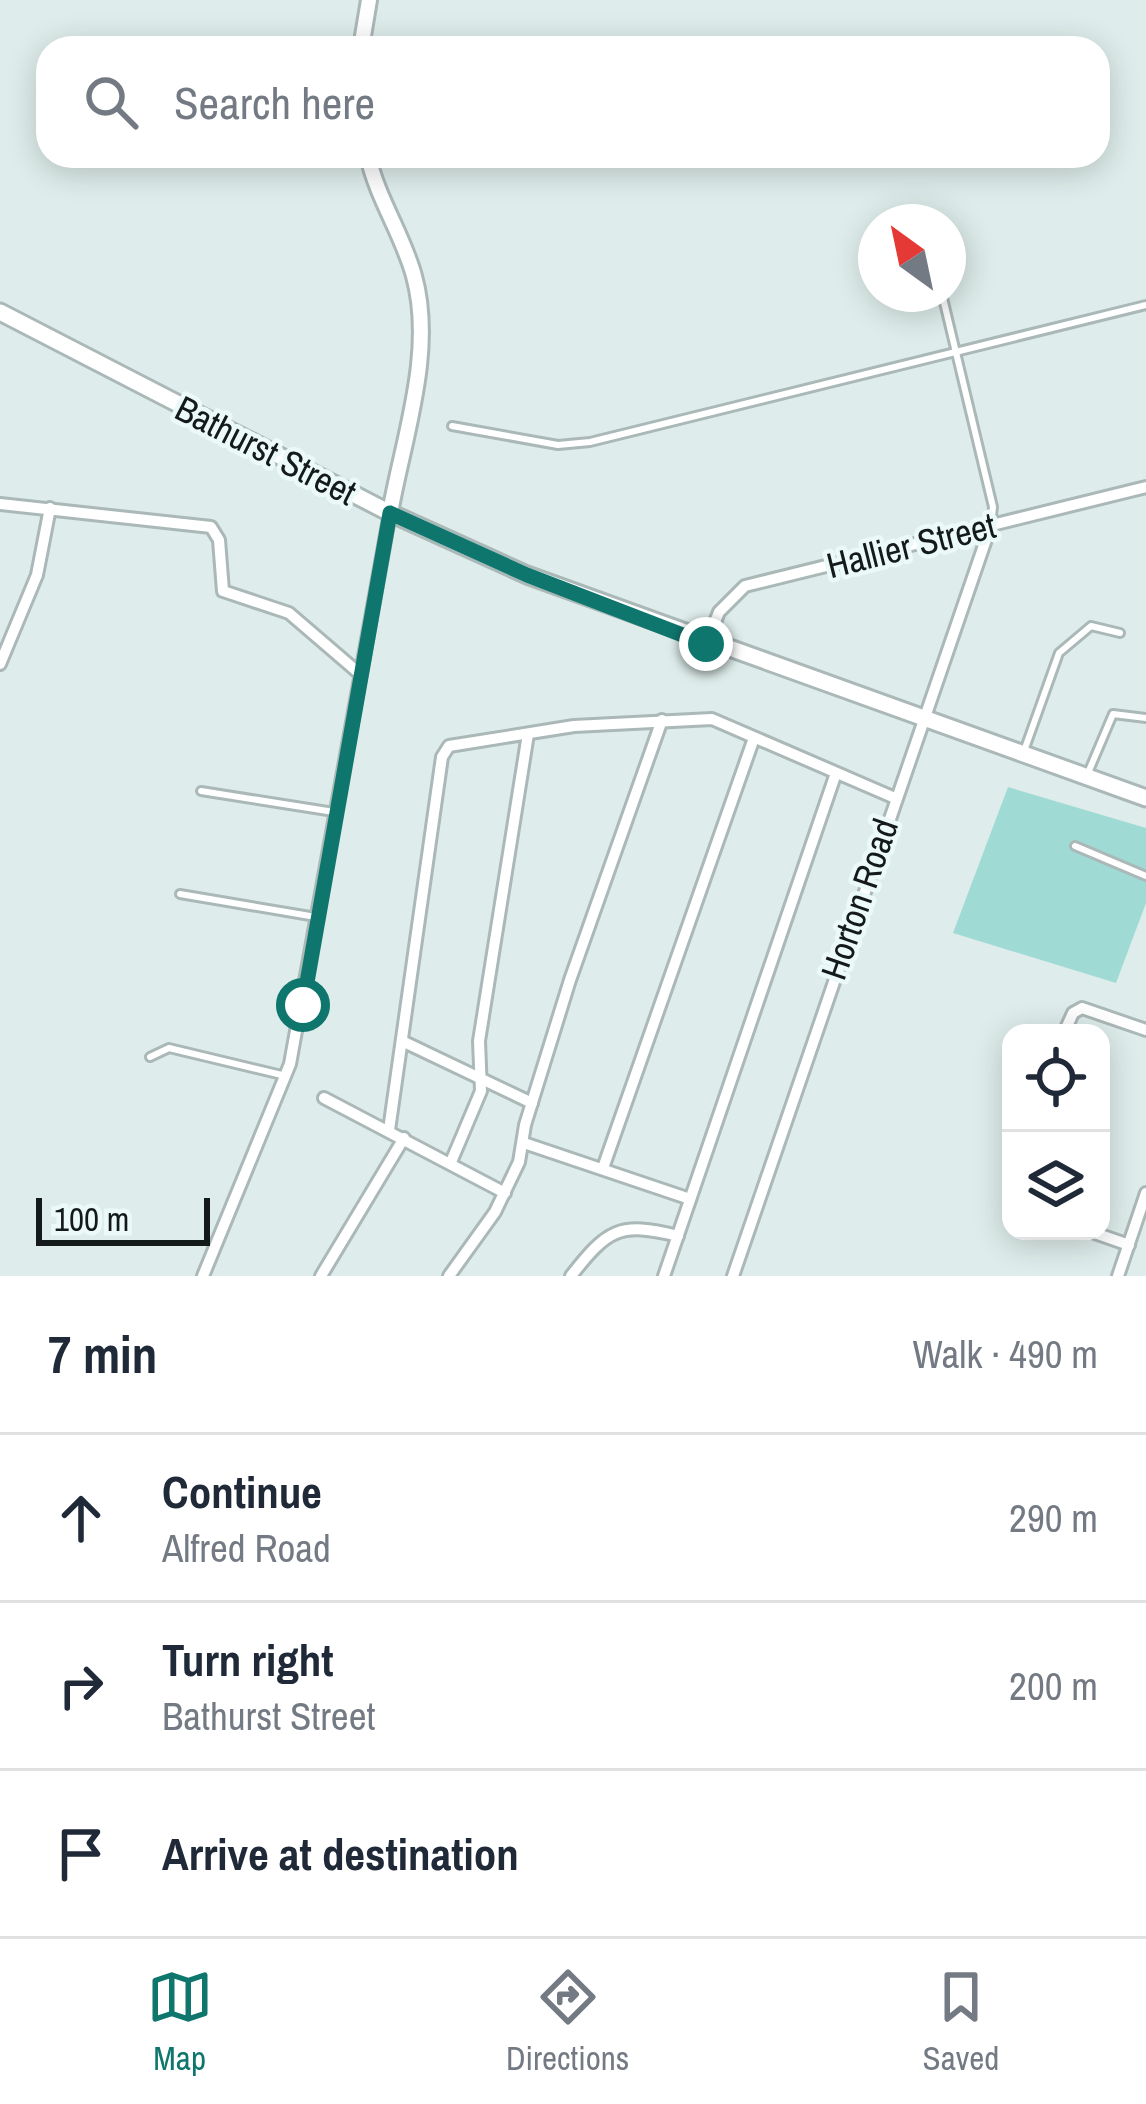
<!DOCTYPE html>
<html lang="en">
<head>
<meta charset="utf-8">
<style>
  :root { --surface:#fff; --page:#f6f6f7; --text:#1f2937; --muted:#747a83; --line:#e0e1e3; --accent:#0f766e }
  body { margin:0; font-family:"Archivo Narrow",sans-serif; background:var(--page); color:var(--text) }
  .controls { position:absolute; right:36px; bottom:36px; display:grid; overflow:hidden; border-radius:24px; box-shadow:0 6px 30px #0003 }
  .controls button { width:108px; height:108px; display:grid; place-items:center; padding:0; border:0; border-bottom:3px solid var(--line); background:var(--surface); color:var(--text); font:60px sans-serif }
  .compass { position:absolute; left:858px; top:204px; width:108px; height:108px; border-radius:50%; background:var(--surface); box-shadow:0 6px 30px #0003; rotate:327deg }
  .scale { position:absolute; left:36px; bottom:30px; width:174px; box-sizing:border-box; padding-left:12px; border:6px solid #141919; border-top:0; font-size:33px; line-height:42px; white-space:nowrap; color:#141919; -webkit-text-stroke:9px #ebfaf9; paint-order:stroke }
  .stop { position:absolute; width:36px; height:36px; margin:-27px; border:9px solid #0f766e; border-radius:50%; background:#fff }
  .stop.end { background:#0f766e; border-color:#fff; box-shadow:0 3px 12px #0008 }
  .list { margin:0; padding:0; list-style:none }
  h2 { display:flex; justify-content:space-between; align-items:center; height:156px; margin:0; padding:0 48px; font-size:51px }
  h2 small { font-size:39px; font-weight:400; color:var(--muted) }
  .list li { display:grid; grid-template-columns:78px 1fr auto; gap:36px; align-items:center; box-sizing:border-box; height:168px; padding:0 48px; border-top:3px solid var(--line) }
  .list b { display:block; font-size:45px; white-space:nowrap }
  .list p { margin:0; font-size:39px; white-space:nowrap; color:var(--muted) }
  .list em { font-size:39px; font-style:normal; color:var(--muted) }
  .icon { flex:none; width:66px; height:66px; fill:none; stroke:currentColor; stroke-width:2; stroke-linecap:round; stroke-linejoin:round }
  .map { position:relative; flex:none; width:1146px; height:1276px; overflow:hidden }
  .search { position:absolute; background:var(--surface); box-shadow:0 6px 30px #0003; left:36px; right:36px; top:36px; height:132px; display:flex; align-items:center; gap:30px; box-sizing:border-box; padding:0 42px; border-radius:36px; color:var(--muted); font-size:45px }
  .sheet { height:660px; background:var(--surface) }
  nav { display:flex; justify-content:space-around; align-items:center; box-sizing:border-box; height:168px; border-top:3px solid var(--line); background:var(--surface); font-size:33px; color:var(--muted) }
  nav a { display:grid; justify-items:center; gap:6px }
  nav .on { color:var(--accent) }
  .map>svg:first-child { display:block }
  .green { fill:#a0dad5 }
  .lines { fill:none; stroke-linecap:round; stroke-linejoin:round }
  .service-casing { stroke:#aab8b7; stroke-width:12 }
  .minor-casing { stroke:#aab8b7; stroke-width:16 }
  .tertiary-casing { stroke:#aab8b7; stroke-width:20 }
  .secondary-casing { stroke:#aab8b7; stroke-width:21 }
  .service { stroke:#fff; stroke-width:6 }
  .minor { stroke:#fff; stroke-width:10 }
  .tertiary { stroke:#fff; stroke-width:14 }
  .secondary { stroke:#fff; stroke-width:15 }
  .route { stroke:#0f766e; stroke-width:15 }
  .labels { text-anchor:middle; stroke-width:9; stroke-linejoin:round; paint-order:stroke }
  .street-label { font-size:36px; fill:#141919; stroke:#ebfaf9 }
</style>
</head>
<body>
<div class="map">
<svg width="1146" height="1276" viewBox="0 0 1146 1276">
  <rect width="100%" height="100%" fill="#deedeb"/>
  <polygon class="green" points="1008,787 1146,828 1146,903 1116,983 953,933"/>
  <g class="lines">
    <g class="service-casing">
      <g id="service">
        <polyline points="942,294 993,507 991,525"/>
        <polyline points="452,426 558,445 590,442 1146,305"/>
        <polyline points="1024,751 1059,653 1091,626 1120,633"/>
        <polyline points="1088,773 1113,714 1146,718"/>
        <polyline points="201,791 334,812"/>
        <polyline points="1075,846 1146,876"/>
        <polyline points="180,894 316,917"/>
        <polyline points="150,1057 169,1048 286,1076"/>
      </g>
    </g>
    <g class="minor-casing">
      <g id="minor">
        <polyline points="0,504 211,527 219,540 223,591 289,613 360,674"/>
        <polyline points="707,642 719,612 745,586 1146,487"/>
        <polyline points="0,664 37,575 50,508"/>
        <polyline points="1064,1033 1073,1013 1082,1008 1146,1030"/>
        <polyline points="402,1041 532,1103"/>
        <polyline points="324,1098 505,1193"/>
        <polyline points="389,1130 442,757 449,746 574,726 712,719 895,798"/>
        <polyline points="524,1143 690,1199"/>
        <polyline points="451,1162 481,1091 479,1041 528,734"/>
        <polyline points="603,1168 754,738"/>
        <polyline points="1089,1231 1129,1245"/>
        <polyline points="203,1276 290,1064 390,513"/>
        <polyline points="321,1276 404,1138"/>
        <polyline points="449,1276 495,1212 519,1162 525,1125 570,980 662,720"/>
        <path d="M571,1276C607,1230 619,1221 678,1236"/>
        <polyline points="664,1276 836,773"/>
        <polyline points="733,1276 991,525"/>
        <polyline points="1118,1276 1146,1193"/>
      </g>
    </g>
    <g class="tertiary-casing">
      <g id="tertiary">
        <polyline points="361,48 369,0"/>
        <path d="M368,156C377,198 403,235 414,276C435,352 403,439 390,513"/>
      </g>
    </g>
    <g class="secondary-casing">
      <polyline id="secondary" points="0,312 390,513 527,575 1146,798"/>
    </g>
    <use href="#service" class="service"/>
    <use href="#minor" class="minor"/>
    <use href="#tertiary" class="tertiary"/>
    <use href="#secondary" class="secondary"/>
  </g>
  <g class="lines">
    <polyline class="route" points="303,1005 390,513 527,575 706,644"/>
  </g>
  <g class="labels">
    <g class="street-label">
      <text transform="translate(266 450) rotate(27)" y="13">Bathurst Street</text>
      <text transform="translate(911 545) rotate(-14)" y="13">Hallier Street</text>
      <text transform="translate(859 899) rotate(-71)" y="13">Horton Road</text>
    </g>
  </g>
</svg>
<div class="controls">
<button><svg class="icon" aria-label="locate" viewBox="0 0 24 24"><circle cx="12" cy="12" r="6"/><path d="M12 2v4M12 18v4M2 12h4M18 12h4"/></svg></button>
<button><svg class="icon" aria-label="layers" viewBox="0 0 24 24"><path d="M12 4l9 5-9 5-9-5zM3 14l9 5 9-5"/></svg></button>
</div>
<svg class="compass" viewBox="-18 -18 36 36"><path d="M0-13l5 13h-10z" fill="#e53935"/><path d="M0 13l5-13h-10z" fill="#747a83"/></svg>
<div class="scale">100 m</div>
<div class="stop" style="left:303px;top:1005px"></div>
<div class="stop end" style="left:706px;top:644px"></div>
<div class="search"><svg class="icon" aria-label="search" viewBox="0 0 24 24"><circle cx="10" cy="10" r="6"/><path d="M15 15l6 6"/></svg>Search here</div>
</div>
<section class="sheet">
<h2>7 min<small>Walk · 490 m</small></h2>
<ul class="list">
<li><svg class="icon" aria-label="ahead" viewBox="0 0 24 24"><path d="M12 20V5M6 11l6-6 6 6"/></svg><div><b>Continue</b><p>Alfred Road</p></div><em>290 m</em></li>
<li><svg class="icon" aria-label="right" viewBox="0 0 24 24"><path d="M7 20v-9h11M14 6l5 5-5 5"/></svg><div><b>Turn right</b><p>Bathurst Street</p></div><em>200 m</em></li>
<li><svg class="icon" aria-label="arrive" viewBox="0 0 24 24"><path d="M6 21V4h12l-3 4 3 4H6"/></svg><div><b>Arrive at destination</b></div></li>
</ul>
</section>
<nav>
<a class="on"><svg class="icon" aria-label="map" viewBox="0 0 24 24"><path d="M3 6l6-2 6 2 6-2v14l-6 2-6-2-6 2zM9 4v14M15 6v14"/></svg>Map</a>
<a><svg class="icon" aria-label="directions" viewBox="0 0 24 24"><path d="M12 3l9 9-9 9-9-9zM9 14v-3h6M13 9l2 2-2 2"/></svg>Directions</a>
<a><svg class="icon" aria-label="saved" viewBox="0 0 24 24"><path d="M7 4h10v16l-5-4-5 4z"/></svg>Saved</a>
</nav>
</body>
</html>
